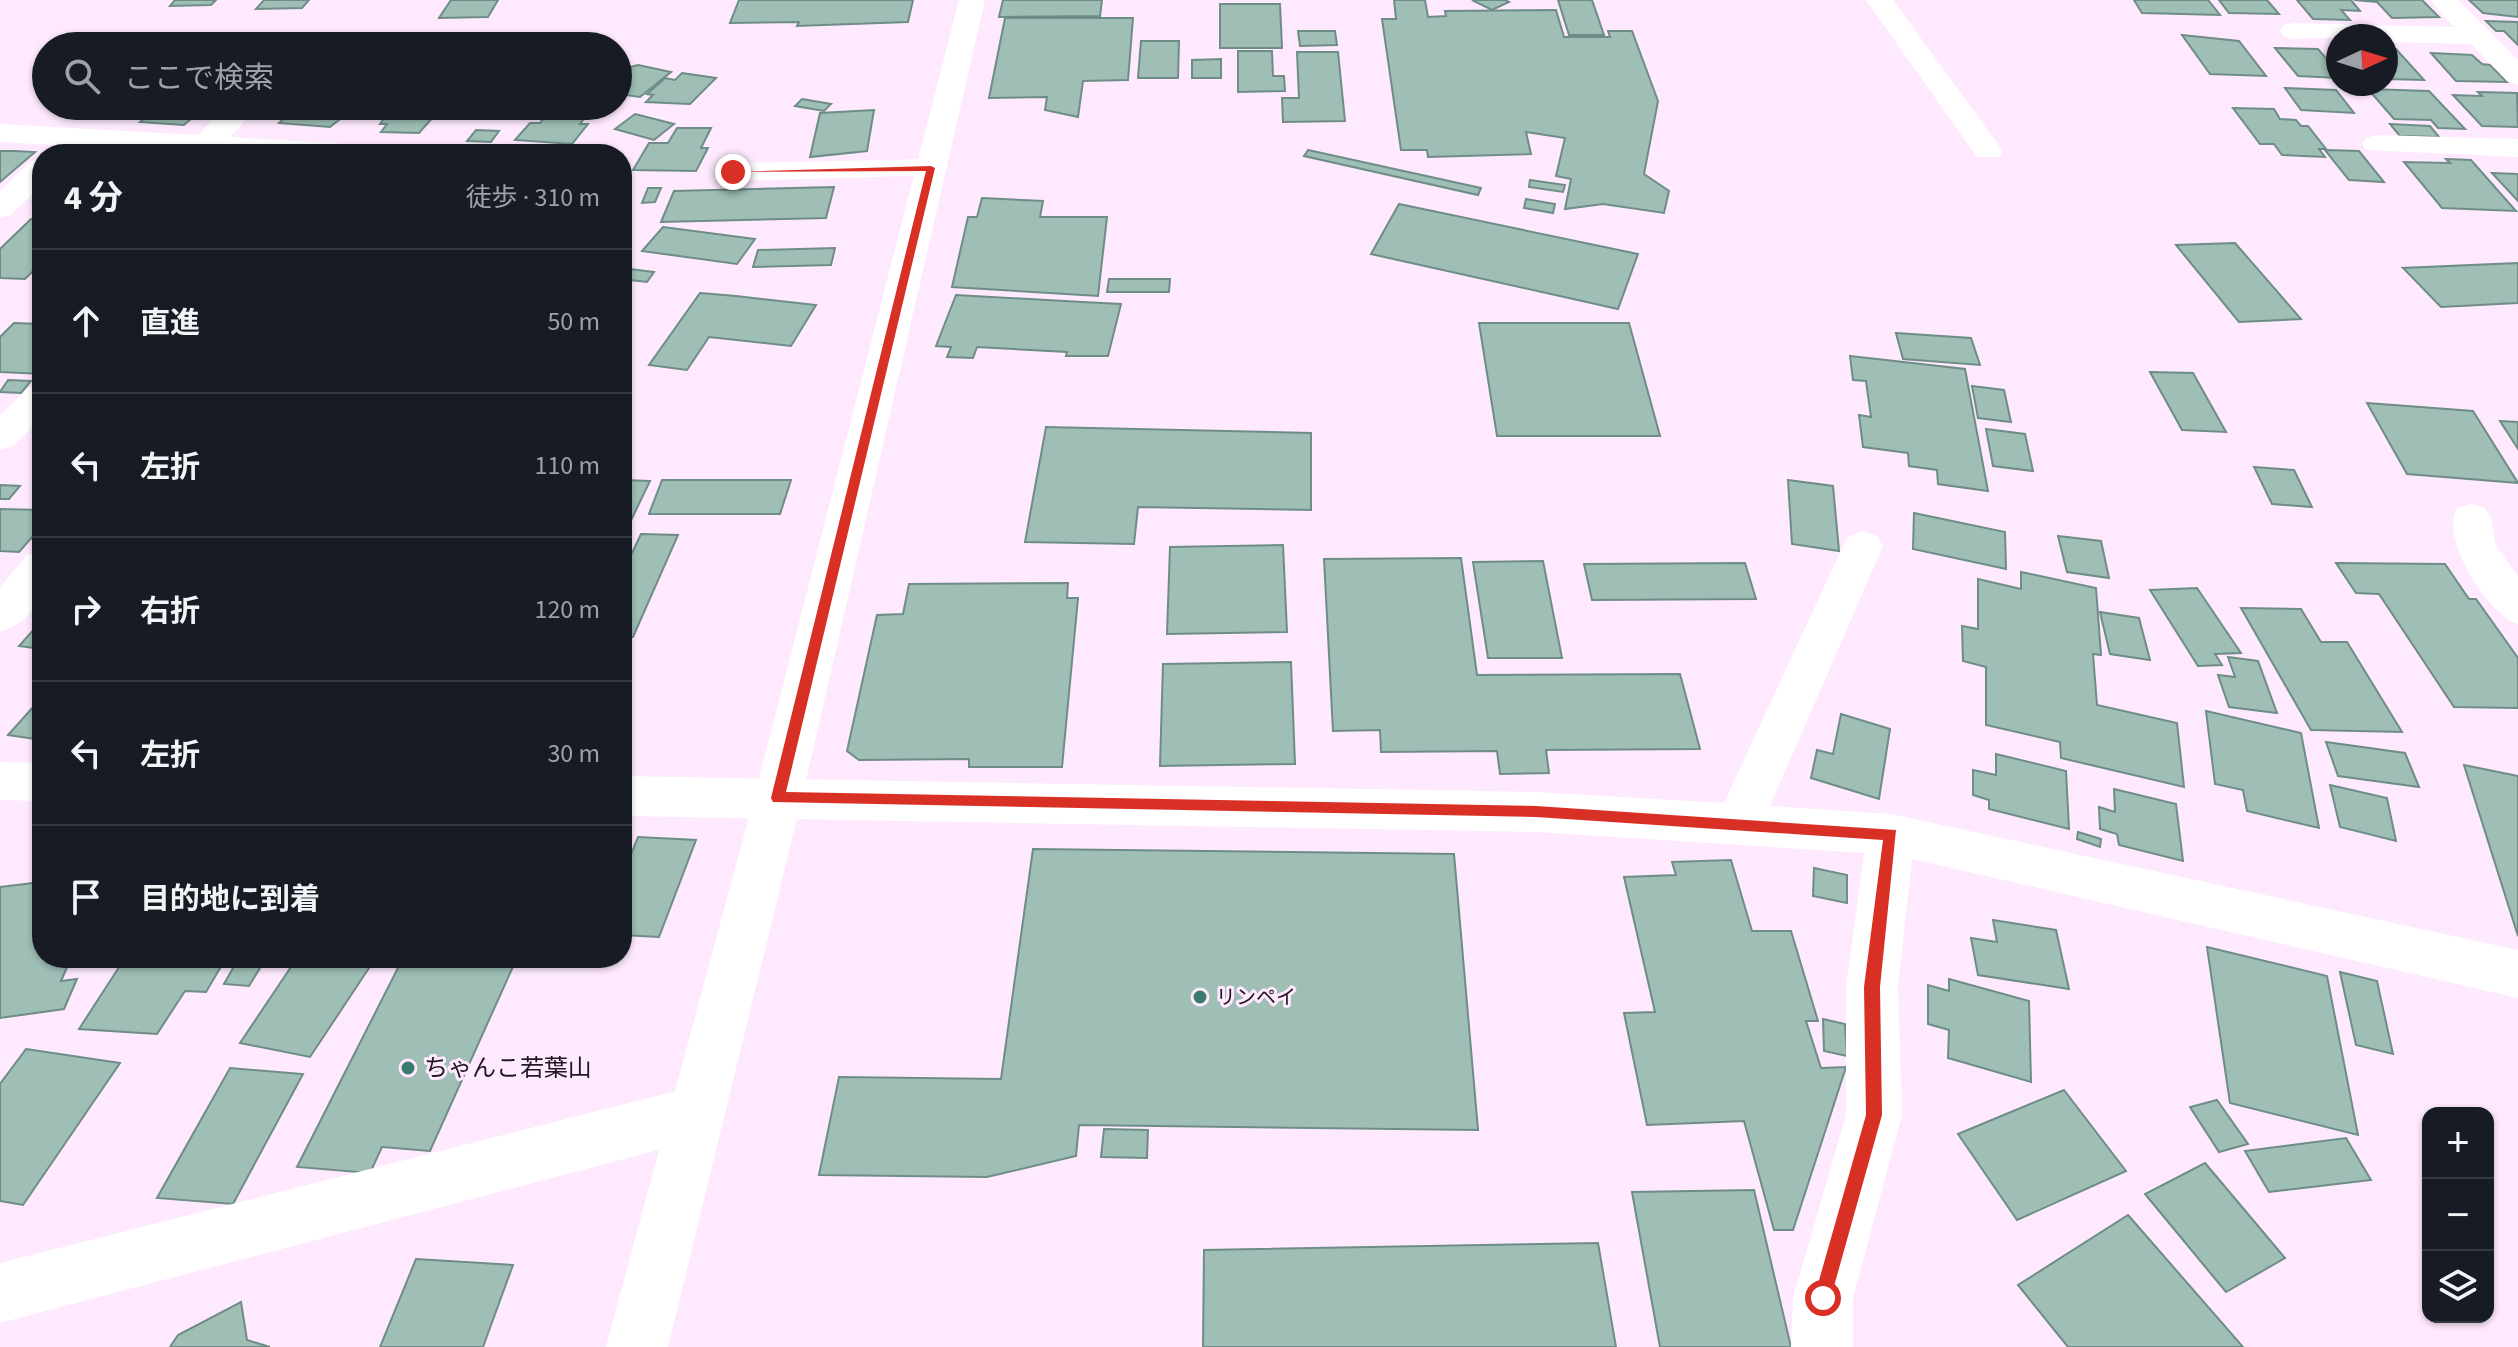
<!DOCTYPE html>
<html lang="ja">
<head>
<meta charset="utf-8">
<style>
  :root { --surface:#171b24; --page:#242831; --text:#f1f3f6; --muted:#9ea1a6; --line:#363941 }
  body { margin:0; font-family:"Source Sans 3","Noto Sans JP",sans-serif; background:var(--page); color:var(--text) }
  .controls { position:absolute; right:24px; bottom:24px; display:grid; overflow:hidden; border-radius:16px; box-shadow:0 2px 6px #0004 }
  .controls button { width:72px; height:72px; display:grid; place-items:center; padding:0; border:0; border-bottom:2px solid var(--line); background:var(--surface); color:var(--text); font:40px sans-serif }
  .compass { position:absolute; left:2326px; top:24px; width:72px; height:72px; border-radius:50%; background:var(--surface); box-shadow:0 2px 6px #0004; rotate:86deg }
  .stop { position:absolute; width:24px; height:24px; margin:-18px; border:6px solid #d93025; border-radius:50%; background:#fff }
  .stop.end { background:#d93025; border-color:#fff; box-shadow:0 2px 8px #0008 }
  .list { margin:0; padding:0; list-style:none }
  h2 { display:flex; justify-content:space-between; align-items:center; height:104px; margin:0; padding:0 32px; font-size:34px }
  h2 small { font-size:26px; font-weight:400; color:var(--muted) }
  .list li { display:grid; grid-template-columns:52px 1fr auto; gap:24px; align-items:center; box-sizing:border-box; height:144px; padding:0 32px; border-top:2px solid var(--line) }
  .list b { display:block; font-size:30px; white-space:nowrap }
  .list em { font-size:26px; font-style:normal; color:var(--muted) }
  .icon { flex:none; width:44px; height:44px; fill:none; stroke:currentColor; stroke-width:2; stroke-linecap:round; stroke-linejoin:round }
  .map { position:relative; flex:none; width:2518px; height:1347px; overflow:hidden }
  .search { position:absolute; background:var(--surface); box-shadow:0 2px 6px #0004; left:32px; top:32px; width:600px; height:88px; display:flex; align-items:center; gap:20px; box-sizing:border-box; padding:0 28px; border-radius:44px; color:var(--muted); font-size:30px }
  .panel { position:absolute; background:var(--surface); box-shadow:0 2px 6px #0004; left:32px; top:144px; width:600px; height:824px; border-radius:32px }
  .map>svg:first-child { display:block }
  .building { fill:#9ebeb6; stroke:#6e8d86; stroke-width:2 }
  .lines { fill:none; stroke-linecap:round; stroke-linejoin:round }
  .minor { fill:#fff; fill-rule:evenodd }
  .tertiary { fill:#fff; fill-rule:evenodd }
  .route { fill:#d93025 }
  .poi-dot { fill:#397c6e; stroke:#fee9fe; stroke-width:3 }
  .labels { text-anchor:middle; stroke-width:6; stroke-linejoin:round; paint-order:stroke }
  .poi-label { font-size:20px; fill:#201820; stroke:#fee9fe; text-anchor:start }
  .near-poi-label { font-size:24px; fill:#201820; stroke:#fee9fe; text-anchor:start }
</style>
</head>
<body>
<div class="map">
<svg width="2518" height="1347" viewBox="0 0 2518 1347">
  <rect width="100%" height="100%" fill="#fee9fe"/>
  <g class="building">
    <polygon points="175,0 216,0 211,5 170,6"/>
    <polygon points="264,0 309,0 302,8 256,9"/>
    <polygon points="451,0 498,0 488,17 439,18"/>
    <polygon points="739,0 913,0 908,22 797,26 799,22 730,23"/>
    <polygon points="1003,0 1102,0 1100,16 999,17"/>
    <polygon points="1394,0 1425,0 1428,17 1446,16 1445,11 1556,10 1564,37 1610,37 1608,31 1632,31 1658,101 1644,174 1669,191 1664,213 1603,204 1565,209 1571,179 1556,176 1565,138 1526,132 1531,154 1428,157 1427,150 1401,150 1382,19 1396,19"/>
    <polygon points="1472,0 1505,0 1509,2 1492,10"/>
    <polygon points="1558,0 1592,0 1604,35 1569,35"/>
    <polygon points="2134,0 2208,0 2220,15 2142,13"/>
    <polygon points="2219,0 2267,0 2279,14 2229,13"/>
    <polygon points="2297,0 2351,0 2360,11 2341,10 2350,20 2313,19"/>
    <polygon points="2354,0 2422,0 2439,17 2392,18 2377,2"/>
    <polygon points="2469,0 2518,0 2518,17 2483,13"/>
    <polygon points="1220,4 1280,4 1282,48 1220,48"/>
    <polygon points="1005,18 1133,18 1128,80 1083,81 1078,117 1045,110 1047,97 989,98"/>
    <polygon points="2486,21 2518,22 2518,45 2504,31 2496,31"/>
    <polygon points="1298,31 1335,31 1337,45 1300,46"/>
    <polygon points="2182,35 2239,41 2266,76 2210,74"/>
    <polygon points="1141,41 1179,41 1178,78 1138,78"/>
    <polygon points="2275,48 2318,49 2338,72 2338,78 2298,76"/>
    <polygon points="2386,49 2396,49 2424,80 2386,79"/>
    <polygon points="1238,51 1272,51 1273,76 1284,76 1285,91 1238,92"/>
    <polygon points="1297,52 1338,52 1345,121 1283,122 1282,98 1299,98"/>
    <polygon points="2431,53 2472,55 2482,64 2490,65 2507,82 2456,81"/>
    <polygon points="1221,59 1221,78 1192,78 1192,60"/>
    <polygon points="638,65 671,72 640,97 618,94 618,70"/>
    <polygon points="682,73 716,78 690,104 646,102 653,95 647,94 665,78 675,80"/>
    <polygon points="2285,88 2336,90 2354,113 2301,110"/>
    <polygon points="2368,89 2429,91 2465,129 2438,128 2431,120 2394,119"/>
    <polygon points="2478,92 2517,93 2518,127 2482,126 2453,95 2482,96"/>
    <polygon points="802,99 831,104 824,111 795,106"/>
    <polygon points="159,106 206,106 184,125 140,122"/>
    <polygon points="298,106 357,106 330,127 279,123"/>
    <polygon points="393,106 443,106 419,133 381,132 387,124 380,124"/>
    <polygon points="554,106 594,106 580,124 588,124 572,144 515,140 530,123 540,123"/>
    <polygon points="2233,108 2274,109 2280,119 2296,120 2301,126 2308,126 2326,149 2319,149 2325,157 2282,155 2274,144 2260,144"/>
    <polygon points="874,110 867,151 810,157 820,113"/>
    <polygon points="635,114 674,124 654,140 615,129"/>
    <polygon points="2390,124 2430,126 2439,137 2400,136"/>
    <polygon points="677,128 711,128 701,148 708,148 696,171 633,170 649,143 668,143"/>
    <polygon points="476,130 499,131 491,142 467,141"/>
    <polygon points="1308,150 1481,188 1478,195 1304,156"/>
    <polygon points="2325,150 2359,151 2384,182 2349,180"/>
    <polygon points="0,151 15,151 35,152 0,182"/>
    <polygon points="2446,159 2471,160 2516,211 2442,208 2404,162 2450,163"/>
    <polygon points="2492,173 2518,174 2518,201"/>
    <polygon points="1530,180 1565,185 1563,192 1529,187"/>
    <polygon points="834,187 826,218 661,222 674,191"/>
    <polygon points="648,188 661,188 655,202 642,203"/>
    <polygon points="982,198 1043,201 1040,217 1107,217 1098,296 952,287 968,217 977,217"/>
    <polygon points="1526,199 1555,204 1553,213 1524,208"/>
    <polygon points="1399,204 1638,254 1618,309 1371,254"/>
    <polygon points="31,219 42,219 42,262 25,279 0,278 0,249"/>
    <polygon points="663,227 755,239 737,264 642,251"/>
    <polygon points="2235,243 2301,319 2239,322 2176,245"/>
    <polygon points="835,248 831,265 753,267 758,250"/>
    <polygon points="2518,263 2518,303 2441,307 2403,268"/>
    <polygon points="622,268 654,272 647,282 622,279"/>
    <polygon points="1109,279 1170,279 1169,292 1107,292"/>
    <polygon points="700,293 736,296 816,305 791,346 709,337 687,370 649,365"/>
    <polygon points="956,295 1082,302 1121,304 1108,356 1066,356 1067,352 977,347 973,358 947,357 951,347 936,346"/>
    <polygon points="14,323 42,324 42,374 0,372 0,337"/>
    <polygon points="1479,323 1629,323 1660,436 1497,436"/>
    <polygon points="1896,333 1971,338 1980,365 1903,359"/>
    <polygon points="1850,356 1965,369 1988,491 1938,484 1937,470 1909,466 1908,453 1863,447 1859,415 1871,417 1866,381 1853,380"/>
    <polygon points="2150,372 2193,373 2226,432 2182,430"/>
    <polygon points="8,380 31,381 21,393 0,392"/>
    <polygon points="1972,386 2004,390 2011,422 1978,418"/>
    <polygon points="2367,403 2473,411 2518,483 2407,474"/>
    <polygon points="2500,421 2518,422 2518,449"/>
    <polygon points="1046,427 1311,433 1311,510 1138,507 1134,544 1025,542"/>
    <polygon points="1986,429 2025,434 2033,471 1993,466"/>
    <polygon points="2254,467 2294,470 2312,507 2272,504"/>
    <polygon points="622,480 650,481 622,539"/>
    <polygon points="662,480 791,480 780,514 649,514"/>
    <polygon points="1788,480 1833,486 1839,551 1792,544"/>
    <polygon points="0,485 20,486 9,499 0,499"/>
    <polygon points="0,509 42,510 42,526 19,552 0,551"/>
    <polygon points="1914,513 2005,532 2006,569 1913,549"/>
    <polygon points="641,534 678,535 633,637 622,637 622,574"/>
    <polygon points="2058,536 2101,541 2109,578 2067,572"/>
    <polygon points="1283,545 1287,632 1167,634 1170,547"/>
    <polygon points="1461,558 1477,675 1680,674 1700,749 1546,750 1549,773 1500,774 1497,751 1381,752 1380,730 1333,731 1324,559"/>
    <polygon points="1543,561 1562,658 1488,658 1473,562"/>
    <polygon points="1745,563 1756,599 1592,600 1584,564"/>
    <polygon points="2336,563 2445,564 2469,599 2476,599 2518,658 2518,708 2454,707 2379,594 2356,593"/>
    <polygon points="2021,572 2096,588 2101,655 2093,654 2097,705 2177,723 2184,787 2061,758 2060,742 1986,725 1986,667 1963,661 1962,626 1978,629 1978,579 2021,589"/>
    <polygon points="1068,583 1067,598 1078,598 1062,767 969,767 969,759 859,760 847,751 877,615 903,614 909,584"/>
    <polygon points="2197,588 2241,653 2215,654 2222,665 2198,666 2150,590"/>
    <polygon points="2241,608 2301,609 2321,642 2347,642 2402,732 2311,730"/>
    <polygon points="2100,612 2139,618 2150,660 2110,654"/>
    <polygon points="35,628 42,629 42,649 19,646"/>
    <polygon points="2228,657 2258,661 2277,713 2229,707 2218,675 2235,677"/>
    <polygon points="1291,662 1295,764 1160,766 1163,664"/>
    <polygon points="42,697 42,740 8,735"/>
    <polygon points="2206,711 2301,733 2319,828 2247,811 2243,790 2215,784"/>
    <polygon points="1841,714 1890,729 1879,799 1811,778 1817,750 1833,754"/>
    <polygon points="2326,742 2405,753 2419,787 2338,776"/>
    <polygon points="1996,754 2066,771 2069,829 1989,809 1989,800 1973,795 1973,770 1996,775"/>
    <polygon points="2464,765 2518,776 2518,936"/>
    <polygon points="2330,785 2387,798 2396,841 2340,827"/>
    <polygon points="2114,789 2176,804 2183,861 2119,845 2117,834 2100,829 2099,807 2115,812"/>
    <polygon points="2078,832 2101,839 2100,847 2077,839"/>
    <polygon points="638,837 696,840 659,937 622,935 622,877"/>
    <polygon points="1033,849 1454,854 1478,1130 1079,1125 1076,1156 987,1177 819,1175 839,1077 1001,1079"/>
    <polygon points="1731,860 1752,931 1791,931 1818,1021 1806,1021 1821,1068 1846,1067 1793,1230 1774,1230 1744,1121 1647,1125 1624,1013 1655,1012 1624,877 1676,875 1672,862"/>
    <polygon points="1814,868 1847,875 1847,903 1813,896"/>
    <polygon points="42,882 42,958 71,958 61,981 77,979 64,1009 0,1018 0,887"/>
    <polygon points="1993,920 2056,930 2069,989 1978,975 1971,938 1997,942"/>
    <polygon points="2207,947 2327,976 2358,1135 2230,1103"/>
    <polygon points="125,958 226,958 206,992 185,991 157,1034 79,1029"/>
    <polygon points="297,958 373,962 310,1057 240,1043"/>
    <polygon points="403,958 516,960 430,1151 382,1147 370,1173 297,1167"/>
    <polygon points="237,961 263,963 249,986 224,984"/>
    <polygon points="2340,972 2377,981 2393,1054 2356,1045"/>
    <polygon points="1949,979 2029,1001 2031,1082 1948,1058 1949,1030 1928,1024 1928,985 1949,991"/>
    <polygon points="1823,1019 1845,1024 1847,1056 1824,1051"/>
    <polygon points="26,1049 120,1063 23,1205 0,1201 0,1084"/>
    <polygon points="230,1068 303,1074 233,1204 157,1198"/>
    <polygon points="2064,1090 2126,1171 2017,1220 1958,1134"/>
    <polygon points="2217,1100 2248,1144 2219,1152 2190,1107"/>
    <polygon points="1104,1129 1148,1130 1147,1158 1101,1157"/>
    <polygon points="2346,1138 2371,1180 2269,1192 2245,1151"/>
    <polygon points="2205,1163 2285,1258 2226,1292 2145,1194"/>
    <polygon points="1754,1190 1791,1347 1660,1347 1632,1192"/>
    <polygon points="2128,1215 2243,1347 2068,1347 2018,1285"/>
    <polygon points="1598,1243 1616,1347 1203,1347 1204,1250"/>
    <polygon points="416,1259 513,1265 483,1347 380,1347"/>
    <polygon points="241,1302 247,1340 270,1347 170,1347 178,1335"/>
  </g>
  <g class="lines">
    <g class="minor">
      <polygon points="1866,0 1893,0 2003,151 1999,157 1977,157"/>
      <polygon points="2430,0 2458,0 2518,60 2518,85 2508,82 2471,44 2386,42 2386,36 2294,39 2284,37 2280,31 2284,25 2294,23 2454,27"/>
      <polygon points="226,106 258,106 230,137 366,145 377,147 381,154 207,154 0,142 0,124 198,135"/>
      <polygon points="2377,135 2518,139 2518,157 2366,150 2362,144 2366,138"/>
      <polygon points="42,159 42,185 11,215 0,218 0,191 31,161"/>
      <polygon points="931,159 942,161 947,168 942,175 733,181 722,179 717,172 722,165 733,163"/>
      <polygon points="42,384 42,418 13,446 0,450 0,415 29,387"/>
      <path d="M2471,504L2485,508L2491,518L2496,546L2518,576V624C2488,615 2439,538 2457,508Z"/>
      <polygon points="1863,531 1877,536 1883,546 1770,806 1891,814 2518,950 2518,998 1912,859 1898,987 1902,1115 1853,1298 1853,1347 1791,1347 1793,1298 1846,1115 1846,987 1864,853 1536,832 622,816 622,776 1536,792 1724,803 1843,546 1849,536"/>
      <path d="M42,551C42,587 42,619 0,632V587L27,555Z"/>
      <polygon points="0,762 42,763 42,801 0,800"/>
      <polygon points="696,1086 716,1094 724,1113 716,1132 696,1140 0,1323 0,1263"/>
    </g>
    <polygon class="tertiary" points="959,0 985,0 802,798 668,1347 606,1347 754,798"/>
  </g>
  <polygon class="route" points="931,166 935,168 786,792 1536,806 1896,830 1880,987 1882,1115 1829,1304 1823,1307 1814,1298 1866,1115 1864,987 1883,840 1536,817 773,802 771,798 926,171 729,172"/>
  <g class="poi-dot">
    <circle cx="1200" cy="997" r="8"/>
    <circle cx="408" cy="1068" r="8"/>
  </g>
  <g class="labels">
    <g class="poi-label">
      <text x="1216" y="1004">リンペイ</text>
    </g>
    <g class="near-poi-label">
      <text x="424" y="1076">ちゃんこ若葉山</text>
    </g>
  </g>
</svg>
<div class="controls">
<button>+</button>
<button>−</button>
<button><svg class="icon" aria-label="layers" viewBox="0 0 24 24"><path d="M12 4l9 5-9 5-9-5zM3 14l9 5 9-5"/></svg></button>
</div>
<svg class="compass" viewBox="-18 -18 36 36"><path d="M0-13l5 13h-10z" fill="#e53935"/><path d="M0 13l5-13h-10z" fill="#9ea1a6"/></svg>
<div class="stop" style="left:1823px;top:1298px"></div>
<div class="stop end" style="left:733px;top:172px"></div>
<div class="search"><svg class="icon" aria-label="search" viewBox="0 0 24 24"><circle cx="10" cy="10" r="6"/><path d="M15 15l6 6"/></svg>ここで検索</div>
<section class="panel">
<h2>4 分<small>徒歩 · 310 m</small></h2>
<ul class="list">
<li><svg class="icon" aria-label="ahead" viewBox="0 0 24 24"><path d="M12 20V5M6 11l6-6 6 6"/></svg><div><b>直進</b></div><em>50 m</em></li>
<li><svg class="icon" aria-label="left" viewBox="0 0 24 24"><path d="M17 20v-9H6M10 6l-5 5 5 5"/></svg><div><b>左折</b></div><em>110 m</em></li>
<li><svg class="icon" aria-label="right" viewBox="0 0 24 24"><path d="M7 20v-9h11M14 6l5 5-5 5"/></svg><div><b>右折</b></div><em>120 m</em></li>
<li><svg class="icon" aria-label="left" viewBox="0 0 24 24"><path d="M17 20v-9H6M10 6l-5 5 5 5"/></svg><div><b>左折</b></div><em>30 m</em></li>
<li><svg class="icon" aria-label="arrive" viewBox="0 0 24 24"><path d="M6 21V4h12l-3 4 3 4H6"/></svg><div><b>目的地に到着</b></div></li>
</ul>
</section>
</div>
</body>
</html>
